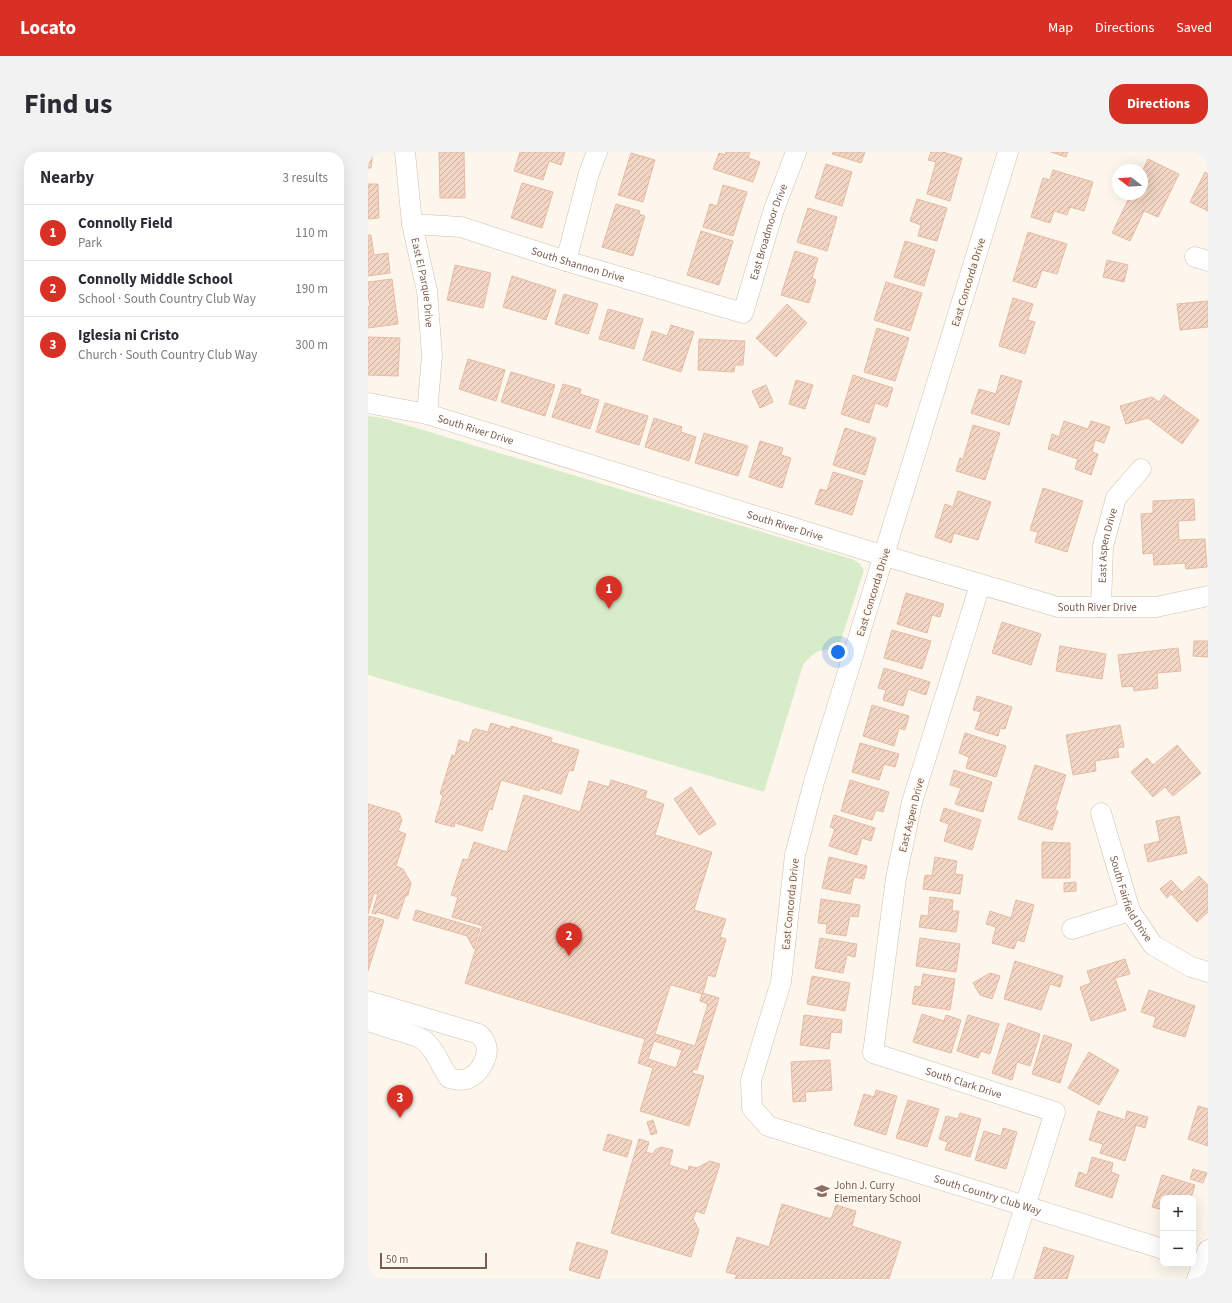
<!DOCTYPE html>
<html lang="en">
<head>
<meta charset="utf-8">
<style>
  :root { --surface:#fff; --page:#f2f2f3; --text:#2b2b33; --muted:#7c7c81; --line:#e1e1e2; --accent:#d93025 }
  body { margin:0; font-family:"Source Sans 3",sans-serif; background:var(--page); color:var(--text) }
  .controls { position:absolute; right:12px; bottom:12px; display:grid; overflow:hidden; border-radius:8px; box-shadow:0 4px 16px #0002 }
  .controls button { width:36px; height:36px; display:grid; place-items:center; padding:0; border:0; border-bottom:1px solid var(--line); background:var(--surface); color:var(--text); font:20px sans-serif }
  .compass { position:absolute; left:744px; top:12px; width:36px; height:36px; border-radius:50%; background:var(--surface); box-shadow:0 4px 16px #0002; rotate:287deg }
  .scale { position:absolute; left:12px; bottom:10px; width:107px; box-sizing:border-box; padding-left:4px; border:2px solid #7a5c4d; border-top:0; font-size:11px; line-height:14px; white-space:nowrap; color:#7a5c4d; -webkit-text-stroke:3px #fffaf3; paint-order:stroke }
  .you { position:absolute; left:470px; top:500px; width:14px; height:14px; margin:-10px; border:3px solid #fff; border-radius:50%; background:#1a73e8; box-shadow:0 0 0 6px #1a73e833 }
  .badge { display:grid; place-items:center; width:26px; height:26px; border-radius:50%; background:var(--accent); color:#fff; font-size:13px; font-weight:700 }
  .pin { position:absolute; translate:-50% -33px; filter:drop-shadow(0 1px 2px #0008) }
  .pin::after { content:''; position:absolute; top:21px; width:14px; height:12px; background:inherit; clip-path:polygon(0 0,100% 0,50% 100%) }
  .list { margin:0; padding:0; list-style:none }
  h2 { display:flex; justify-content:space-between; align-items:center; height:52px; margin:0; padding:0 16px; font-size:17px }
  h2 small { font-size:13px; font-weight:400; color:var(--muted) }
  .list li { display:grid; grid-template-columns:26px 1fr auto; gap:12px; align-items:center; box-sizing:border-box; height:56px; padding:0 16px; border-top:1px solid var(--line) }
  .list b { display:block; font-size:15px; white-space:nowrap }
  .list p { margin:0; font-size:13px; white-space:nowrap; color:var(--muted) }
  .list em { font-size:13px; font-style:normal; color:var(--muted) }
  .map { position:relative; flex:none; width:840px; height:1127px; overflow:hidden; border-radius:16px }
  header { display:flex; align-items:center; gap:24px; box-sizing:border-box; height:56px; padding:0 20px; background:var(--accent); color:#fff }
  header strong { font-size:19px }
  nav { display:flex; gap:22px; margin-inline-start:auto; font-size:14px }
  .intro { display:flex; align-items:center; justify-content:space-between; box-sizing:border-box; height:96px; padding:0 24px }
  h1 { margin:0; font-size:28px }
  .button { padding:10px 18px; border-radius:16px; background:var(--accent); color:#fff; font-size:14px; font-weight:700 }
  main { display:flex; gap:24px; padding:0 24px }
  aside { flex:1; background:var(--surface); border-radius:16px; box-shadow:0 4px 16px #0002 }
  .map>svg:first-child { display:block }
  .green { fill:#d8ecc9 }
  .building { fill:url(#building-hatch); stroke:#e6bba3; fill-rule:evenodd }
  .lines { fill:none; stroke-linecap:round; stroke-linejoin:round }
  .minor-casing { stroke:#d1beb0; stroke-width:21 }
  .minor { stroke:#fff; stroke-width:20 }
  .labels { text-anchor:middle; stroke-width:4; stroke-linejoin:round; paint-order:stroke }
  .street-label { font-size:11px; fill:#7a5c4d; stroke:#fffaf3 }
  .education-label { font-size:11px; fill:#785e54; stroke:#fffaf3; text-anchor:start }
</style>
</head>
<body>
<header>
<strong>Locato</strong>
<nav><a>Map</a><a>Directions</a><a>Saved</a></nav>
</header>
<div class="intro"><h1>Find us</h1><a class="button">Directions</a></div>
<main>
<aside>
<h2>Nearby<small>3 results</small></h2>
<ul class="list">
<li><span class="badge">1</span><div><b>Connolly Field</b><p>Park</p></div><em>110 m</em></li>
<li><span class="badge">2</span><div><b>Connolly Middle School</b><p>School · South Country Club Way</p></div><em>190 m</em></li>
<li><span class="badge">3</span><div><b>Iglesia ni Cristo</b><p>Church · South Country Club Way</p></div><em>300 m</em></li>
</ul>
</aside>
<div class="map">
<svg width="840" height="1127" viewBox="0 0 840 1127">
  <defs>
    <pattern id="building-hatch" width="6" height="6" patternUnits="userSpaceOnUse"><rect width="6" height="6" fill="#f3d5c3"/><path d="M-1 1l2-2M0 6l6-6M5 7l2-2" fill="none" stroke="#cab0a1"/></pattern>
  </defs>
  <rect width="100%" height="100%" fill="#fdf6ec"/>
  <path class="green" d="M0,264L15,266L484,407L491,411L496,418L470,497C450,498 448,498 435,513L396,640L0,523Z"/>
  <g class="building">
    <polygon points="0,0 5,0 3,16 0,16"/>
    <polygon points="71,0 96,0 97,46 72,46"/>
    <polygon points="152,0 197,0 193,13 181,9 175,28 146,19"/>
    <polygon points="358,0 382,0 380,6 392,10 385,30 345,17 351,1 357,3"/>
    <polygon points="465,0 497,0 493,11 464,2"/>
    <polygon points="563,0 575,0 594,6 582,49 559,42 568,10 560,8"/>
    <polygon points="683,0 700,0 698,5"/>
    <polygon points="263,1 287,8 275,50 250,43"/>
    <polygon points="780,7 811,22 790,65 776,59 762,89 744,81 763,42 774,42 774,20"/>
    <polygon points="458,12 484,20 474,54 447,46"/>
    <polygon points="685,18 725,30 716,59 702,55 699,63 686,59 682,71 663,65 675,26 682,28"/>
    <polygon points="837,20 840,22 840,59 822,50"/>
    <polygon points="154,31 185,40 174,76 143,66"/>
    <polygon points="0,32 10,32 11,66 0,67"/>
    <polygon points="355,33 379,40 365,84 335,75 342,52 349,54"/>
    <polygon points="549,47 579,56 569,89 550,84 553,73 542,69"/>
    <polygon points="248,52 272,59 271,62 277,64 265,104 234,95"/>
    <polygon points="440,56 469,65 459,99 429,90"/>
    <polygon points="333,79 365,89 351,133 319,123"/>
    <polygon points="660,80 699,92 689,122 674,118 668,136 645,129"/>
    <polygon points="0,83 3,83 6,103 20,101 22,121 0,124"/>
    <polygon points="537,89 567,98 556,134 526,125"/>
    <polygon points="427,99 450,106 444,126 448,128 441,151 413,143"/>
    <polygon points="739,108 760,113 756,130 735,125"/>
    <polygon points="87,113 123,121 115,156 79,148"/>
    <polygon points="144,124 188,138 178,168 135,155"/>
    <polygon points="24,127 30,172 0,176 0,155 2,154 0,143 0,130"/>
    <polygon points="518,130 554,141 542,179 506,168"/>
    <polygon points="196,142 230,152 220,182 187,172"/>
    <polygon points="645,146 665,152 660,168 667,170 657,202 631,194"/>
    <polygon points="840,149 840,175 812,178 809,152"/>
    <polygon points="419,152 439,171 408,205 388,186"/>
    <polygon points="240,157 275,167 266,197 231,187"/>
    <polygon points="303,173 326,180 313,220 275,208 284,179 299,184"/>
    <polygon points="509,176 541,186 527,229 496,220"/>
    <polygon points="0,185 32,186 30,224 0,223"/>
    <polygon points="331,187 377,189 375,213 367,213 366,220 330,218"/>
    <polygon points="100,207 137,218 128,249 91,237"/>
    <polygon points="143,220 187,233 177,264 133,250"/>
    <polygon points="485,223 525,236 519,255 507,251 501,271 473,262"/>
    <polygon points="633,223 654,229 641,273 603,261 611,237 628,242"/>
    <polygon points="428,228 445,233 437,257 421,252"/>
    <polygon points="195,232 213,237 212,242 231,248 222,277 184,265"/>
    <polygon points="398,233 405,250 392,256 384,239"/>
    <polygon points="796,243 831,268 814,292 780,266 758,272 752,254 784,245 791,250"/>
    <polygon points="237,251 280,264 271,293 228,280"/>
    <polygon points="286,266 314,275 313,280 328,285 321,309 277,295"/>
    <polygon points="696,269 720,277 723,269 742,275 736,291 727,288 724,300 730,302 723,323 707,317 710,307 680,297 684,282 691,285"/>
    <polygon points="605,273 632,281 617,328 588,319 592,306 595,307"/>
    <polygon points="477,276 508,286 497,323 465,313"/>
    <polygon points="336,281 380,294 370,324 327,311"/>
    <polygon points="392,289 415,296 413,303 423,306 414,336 381,325"/>
    <polygon points="465,320 495,329 484,363 447,352 452,337 459,339"/>
    <polygon points="675,336 715,349 699,400 667,390 670,380 662,378"/>
    <polygon points="590,339 623,350 610,388 586,381 583,391 567,385 577,352 585,355"/>
    <polygon points="826,347 827,368 810,369 811,388 837,387 839,415 818,417 817,411 786,413 785,401 775,402 773,362 785,361 785,349"/>
    <polygon points="538,441 576,452 572,465 564,463 559,481 529,472"/>
    <polygon points="634,470 673,482 663,513 624,501"/>
    <polygon points="524,478 563,489 554,517 516,506"/>
    <polygon points="826,489 840,489 840,505 825,504"/>
    <polygon points="692,494 738,502 734,527 688,519"/>
    <polygon points="810,496 813,519 789,521 790,536 766,539 765,534 754,535 750,503"/>
    <polygon points="516,516 562,530 558,543 540,537 535,554 515,548 518,538 510,536"/>
    <polygon points="609,544 644,555 637,577 632,576 630,584 607,577 613,560 605,558"/>
    <polygon points="504,553 541,564 537,578 531,576 526,594 495,584"/>
    <polygon points="123,571 142,577 143,574 184,586 183,590 211,598 205,619 201,618 193,642 172,636 171,639 133,628 124,658 121,657 114,679 87,671 86,675 67,670 75,643 72,642 84,603 87,604 91,588 101,591 105,578 108,577 120,580"/>
    <polygon points="752,573 756,595 749,596 751,605 727,609 728,619 705,623 698,583"/>
    <polygon points="597,581 638,594 628,625 598,616 601,605 591,601"/>
    <polygon points="492,591 531,602 527,615 516,612 511,628 484,620"/>
    <polygon points="809,593 833,621 805,644 797,635 785,645 763,620 779,606 785,613"/>
    <polygon points="667,613 698,623 687,658 690,659 684,678 650,667"/>
    <polygon points="586,618 624,630 615,660 587,652 593,636 582,633"/>
    <path d="M243,628L279,639L277,646L296,652L287,683L344,700L326,758L358,767L352,785L358,787L347,825L340,823L335,841L351,846L329,918L325,917L324,921L336,924L321,974L272,959L285,916L270,911L277,887L97,831L115,774L84,765L90,745L83,743L95,707L100,708L106,690L139,700L156,643L212,660L221,629L241,635ZM304,833L334,842L332,849L340,852L327,894L287,882L302,834ZM286,889L314,898L308,916L280,907Z"/>
    <polygon points="482,628 521,640 515,660 508,658 504,668 473,659"/>
    <polygon points="323,635 348,672 331,683 306,647"/>
    <polygon points="0,652 31,661 34,668 30,679 38,682 28,714 35,717 43,731 40,743 37,745 30,767 9,760 8,762 4,761 10,742 6,741 0,762"/>
    <polygon points="576,656 613,668 604,698 576,689 581,672 572,669"/>
    <polygon points="466,663 507,676 503,689 494,686 489,703 461,694 467,677 462,675"/>
    <polygon points="811,664 819,701 780,710 776,693 792,689 788,669"/>
    <polygon points="674,690 702,691 702,726 674,726"/>
    <polygon points="461,705 499,714 496,727 486,725 482,742 454,736"/>
    <polygon points="567,705 589,709 587,722 595,723 592,742 555,737 557,723 564,724"/>
    <polygon points="831,724 840,733 840,760 829,770 803,742 799,746 792,737 803,728 814,740"/>
    <polygon points="708,730 708,739 696,740 696,731"/>
    <polygon points="562,745 585,748 584,759 591,759 588,780 551,775 553,763 560,764"/>
    <polygon points="453,747 492,753 490,765 482,764 478,784 458,781 459,772 450,771"/>
    <polygon points="648,748 666,753 656,790 649,788 646,797 624,791 628,775 618,772 622,759 643,766"/>
    <polygon points="48,758 112,777 106,797 99,784 45,768"/>
    <polygon points="0,764 16,768 0,819"/>
    <polygon points="452,786 489,792 487,805 479,803 475,821 447,816"/>
    <polygon points="552,786 592,792 588,820 548,814"/>
    <polygon points="757,807 762,822 747,826 758,858 723,869 712,835 723,831 719,819"/>
    <polygon points="647,809 695,824 692,835 682,832 673,858 636,847"/>
    <polygon points="622,821 632,824 624,847 612,843 605,831"/>
    <polygon points="555,822 587,827 582,858 544,852 547,834 553,835"/>
    <polygon points="444,824 482,831 477,859 439,852"/>
    <polygon points="781,838 827,854 817,885 785,875 788,865 773,860"/>
    <polygon points="554,862 576,869 578,863 593,868 583,901 545,890"/>
    <polygon points="436,863 474,868 473,881 463,880 461,897 432,893"/>
    <polygon points="600,863 631,872 622,902 613,899 610,906 589,899"/>
    <polygon points="640,871 672,882 662,914 649,910 644,928 624,921"/>
    <polygon points="676,883 704,892 692,931 664,922"/>
    <polygon points="721,900 751,918 731,953 700,936"/>
    <polygon points="462,908 464,938 437,940 438,949 425,950 423,910"/>
    <polygon points="508,938 529,944 518,983 486,973 496,942 506,945"/>
    <polygon points="540,948 571,957 559,995 528,986"/>
    <polygon points="830,954 840,957 840,994 820,987"/>
    <polygon points="730,959 757,968 759,959 780,965 777,976 768,973 757,1009 732,1001 735,992 721,988"/>
    <polygon points="592,961 613,967 602,1005 577,998 580,990 571,987 578,964 590,967"/>
    <polygon points="285,968 289,981 283,983 279,970"/>
    <polygon points="635,976 649,980 638,1017 607,1008 616,979 633,984"/>
    <polygon points="240,982 264,989 259,1005 235,998"/>
    <polygon points="271,987 281,990 278,1000 285,1002 287,998 293,995 305,998 301,1013 320,1019 321,1014 329,1016 342,1009 352,1012 336,1062 328,1059 325,1067 331,1078 323,1105 243,1081"/>
    <polygon points="724,1005 745,1011 743,1020 751,1023 744,1046 707,1034 711,1020 719,1023"/>
    <polygon points="825,1017 839,1021 835,1031 822,1027"/>
    <polygon points="794,1023 827,1033 823,1046 795,1046 795,1058 784,1055"/>
    <polygon points="414,1052 463,1067 468,1053 488,1059 484,1074 533,1090 521,1127 367,1127 369,1123 358,1120 369,1085 401,1095"/>
    <polygon points="209,1090 240,1099 231,1127 201,1118"/>
    <polygon points="676,1095 706,1104 699,1127 666,1127"/>
  </g>
  <g class="lines">
    <g class="minor-casing">
      <g id="minor">
        <path id="s1" d="M37,0L44,72L59,139L64,203L59,262"/>
        <path id="s2" d="M640,0L446,630L427,703L413,830L383,928L384,956L400,974L795,1097"/>
        <path id="s3" d="M44,72L93,75L198,109L375,161L405,60L428,0"/>
        <polyline points="827,105 840,109"/>
        <polyline points="198,109 221,21 229,0"/>
        <path id="s4" d="M0,251L59,262L497,398L690,455H788L840,444"/>
        <path id="s5" d="M612,433L544,650L528,726L505,901L687,960L634,1127"/>
        <path id="s6" d="M733,455L735,394L748,346L773,317"/>
        <path id="s7" d="M733,661L762,759L785,793L823,815L840,820"/>
        <polyline points="704,777 762,759"/>
        <path d="M0,849L111,882C113,885 116,887 117,890C123,903 112,922 99,927C93,929 86,927 81,926C71,912 66,892 50,885L0,869"/>
        <polyline points="829,1127 840,1098"/>
      </g>
    </g>
    <use href="#minor" class="minor"/>
  </g>
  <defs>
    <g id="school-bare" transform="scale(1.2)"><path d="M0-5L7-2L0 1L-7-2ZM-4 1L0 2.5L4 1V4Q0 6-4 4Z" fill="#8d6e63" stroke="#fffaf3" stroke-width="2.5" paint-order="stroke"/></g>
  </defs>
  <g fill-rule="evenodd">
    <use href="#school-bare" x="454" y="1039"/>
  </g>
  <g class="labels">
    <g class="street-label">
      <text dy="4" stroke="none"><textPath href="#s3" startOffset="429">East Broadmoor Drive</textPath></text>
      <text dy="4" stroke="none"><textPath href="#s3" startOffset="172">South Shannon Drive</textPath></text>
      <text transform="translate(600 130) rotate(-73)" y="4">East Concorda Drive</text>
      <text dy="4" stroke="none"><textPath href="#s1" startOffset="132">East El Parque Drive</textPath></text>
      <text dy="4" stroke="none"><textPath href="#s4" startOffset="111">South River Drive</textPath></text>
      <text dy="4" stroke="none"><textPath href="#s4" startOffset="435">South River Drive</textPath></text>
      <text dy="4" stroke="none"><textPath href="#s6" startOffset="62">East Aspen Drive</textPath></text>
      <text transform="translate(505 440) rotate(-73)" y="4">East Concorda Drive</text>
      <text dy="4" stroke="none"><textPath href="#s4" startOffset="759">South River Drive</textPath></text>
      <text transform="translate(543 663) rotate(-76)" y="4">East Aspen Drive</text>
      <text dy="4" stroke="none"><textPath href="#s7" startOffset="91">South Fairfield Drive</textPath></text>
      <text transform="translate(422 752) rotate(-84)" y="4">East Concorda Drive</text>
      <text dy="4" stroke="none"><textPath href="#s5" startOffset="577">South Clark Drive</textPath></text>
      <text dy="4" stroke="none"><textPath href="#s2" startOffset="1247">South Country Club Way</textPath></text>
    </g>
    <g class="education-label">
      <text x="466" y="1037">John J. Curry<tspan x="466" dy="13">Elementary School</tspan></text>
    </g>
  </g>
</svg>
<div class="controls">
<button>+</button>
<button>−</button>
</div>
<svg class="compass" viewBox="-18 -18 36 36"><path d="M0-13l5 13h-10z" fill="#e53935"/><path d="M0 13l5-13h-10z" fill="#7c7c81"/></svg>
<div class="scale">50 m</div>
<div class="you"></div>
<div class="pin badge" style="left:241px;top:457px">1</div>
<div class="pin badge" style="left:201px;top:804px">2</div>
<div class="pin badge" style="left:32px;top:966px">3</div>
</div>
</main>
</body>
</html>
